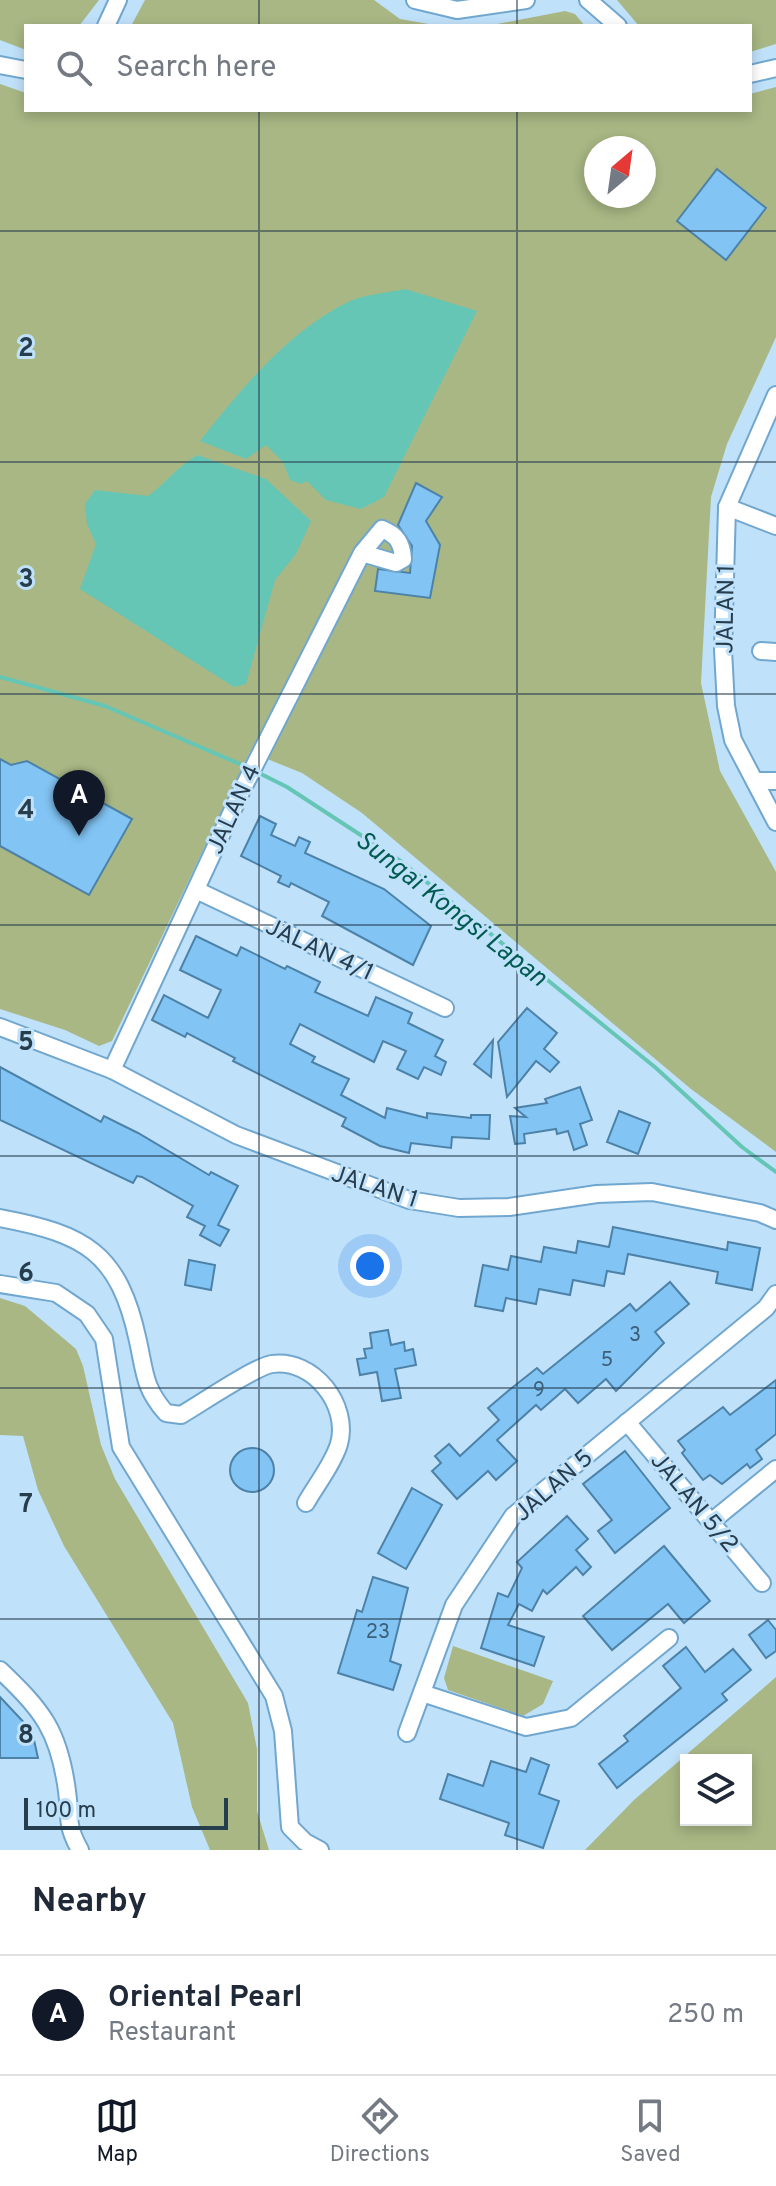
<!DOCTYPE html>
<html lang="en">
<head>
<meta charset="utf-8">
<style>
  :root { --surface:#fff; --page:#f6f6f7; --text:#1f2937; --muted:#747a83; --line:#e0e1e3; --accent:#111827 }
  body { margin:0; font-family:Overpass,sans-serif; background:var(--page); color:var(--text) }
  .controls { position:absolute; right:24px; bottom:24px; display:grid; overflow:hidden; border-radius:0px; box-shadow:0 4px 12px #0003 }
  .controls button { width:72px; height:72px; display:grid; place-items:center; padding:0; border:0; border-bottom:2px solid var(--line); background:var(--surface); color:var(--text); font:40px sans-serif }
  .compass { position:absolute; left:584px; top:136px; width:72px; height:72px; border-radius:50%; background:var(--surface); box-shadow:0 4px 12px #0003; rotate:29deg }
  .scale { position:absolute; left:24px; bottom:20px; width:204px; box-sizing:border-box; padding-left:8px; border:4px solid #263d4e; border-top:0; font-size:22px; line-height:28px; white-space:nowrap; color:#263d4e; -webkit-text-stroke:6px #c0e1fa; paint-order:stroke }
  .you { position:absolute; left:370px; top:1266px; width:28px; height:28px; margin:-20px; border:6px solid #fff; border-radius:50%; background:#1a73e8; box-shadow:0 0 0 12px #1a73e833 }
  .badge { display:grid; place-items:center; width:52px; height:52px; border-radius:50%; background:var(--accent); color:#fff; font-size:26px; font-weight:700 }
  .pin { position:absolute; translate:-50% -66px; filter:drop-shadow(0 2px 4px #0008) }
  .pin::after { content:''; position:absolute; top:42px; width:28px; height:24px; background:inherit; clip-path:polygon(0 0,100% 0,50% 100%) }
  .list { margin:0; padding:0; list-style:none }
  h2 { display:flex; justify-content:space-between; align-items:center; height:104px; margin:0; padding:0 32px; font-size:34px }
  h2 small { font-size:26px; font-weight:400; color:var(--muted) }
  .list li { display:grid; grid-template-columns:52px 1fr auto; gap:24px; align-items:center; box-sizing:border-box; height:120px; padding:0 32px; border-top:2px solid var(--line) }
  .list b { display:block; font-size:30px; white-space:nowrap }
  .list p { margin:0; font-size:26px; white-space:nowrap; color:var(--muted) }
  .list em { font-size:26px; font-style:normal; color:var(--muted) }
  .icon { flex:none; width:44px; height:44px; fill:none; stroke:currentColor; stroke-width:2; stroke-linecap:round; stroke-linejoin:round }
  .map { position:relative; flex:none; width:776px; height:1850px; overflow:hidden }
  .search { position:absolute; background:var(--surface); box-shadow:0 4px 12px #0003; left:24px; right:24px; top:24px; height:88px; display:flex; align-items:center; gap:20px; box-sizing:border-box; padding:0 28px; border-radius:0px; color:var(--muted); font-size:30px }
  .sheet { height:224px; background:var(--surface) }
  nav { display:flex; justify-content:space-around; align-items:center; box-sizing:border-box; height:112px; border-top:2px solid var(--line); background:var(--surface); font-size:22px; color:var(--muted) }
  nav a { display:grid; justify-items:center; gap:4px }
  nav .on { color:var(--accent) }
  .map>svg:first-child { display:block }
  .green { fill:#a8b784; fill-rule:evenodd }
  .water { fill:#65c6b6 }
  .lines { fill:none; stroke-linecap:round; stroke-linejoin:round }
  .stream { stroke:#65c6b6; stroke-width:4 }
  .building { fill:#82c4f4; stroke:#4d82a8; stroke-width:2 }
  .minor-casing { stroke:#71a7cf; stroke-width:20 }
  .minor { stroke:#fff; stroke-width:16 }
  .grid { fill:none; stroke:#263d4e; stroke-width:2; stroke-opacity:0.55 }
  .labels { text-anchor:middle; stroke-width:6; stroke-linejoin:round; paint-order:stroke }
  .number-label { font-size:20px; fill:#3d5f78 }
  .street-label { font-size:24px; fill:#263d4e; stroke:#c0e1fa }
  .water-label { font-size:26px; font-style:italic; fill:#025b50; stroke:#c0e1fa }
  .grid-label { font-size:26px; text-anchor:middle; font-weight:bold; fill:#263d4e; stroke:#c0e1fa; stroke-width:6; stroke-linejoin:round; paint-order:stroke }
</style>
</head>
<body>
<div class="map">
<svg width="776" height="1850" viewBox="0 0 776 1850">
  <rect width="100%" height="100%" fill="#c0e1fa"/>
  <g class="green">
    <polygon points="0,0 99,0 79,26 26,26 26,50 0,40"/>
    <polygon points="145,0 374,0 400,19 440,26 131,26"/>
    <polygon points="617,0 776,0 776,44 750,52 750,26 639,26"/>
    <polygon points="565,11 575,14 585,26 487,26"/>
    <path d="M0,84L26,93V110H750V94L776,87V337L727,444L711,497L701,683L720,771L776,872V1152L691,1089L362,813L302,773L250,752L112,1041L99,1046L65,1030L0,1009ZM596,148H644V196H596Z"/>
    <polygon points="0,1298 25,1306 76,1349 83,1366 101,1445 115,1479 248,1703 257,1749 257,1811 269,1850 210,1850 192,1807 173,1723 64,1546 38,1490 23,1436 0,1435"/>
    <polygon points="453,1646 553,1681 543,1704 523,1716 448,1690 444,1678"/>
    <path d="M776,1677V1850H585L634,1800ZM686,1760H746V1820H686Z"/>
  </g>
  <g class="water">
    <path d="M405,289L477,311L384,497L361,509L326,500L307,481L301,484L290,480L283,462L266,445L246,459L200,441C241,389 288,331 350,301C366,294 388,293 405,289Z"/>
    <path d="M197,455L266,479L311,521L296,554L275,580L246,684L234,687L80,589L96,544L87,524L85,504L95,490L148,496C167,482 177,467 197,455Z"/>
  </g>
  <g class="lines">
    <g class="stream">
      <polyline points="0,677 105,706 249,768"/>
      <polyline points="257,772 287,787 402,862 656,1068 742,1147 776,1172"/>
    </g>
  </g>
  <g class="building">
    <polygon points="717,169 766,208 726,260 677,221"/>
    <polygon points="416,483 442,497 426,521 440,545 430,598 375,591 378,569 410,573 412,546 398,525"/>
    <polygon points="0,759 11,765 27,761 132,819 89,895 0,846"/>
    <polygon points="260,816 276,824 271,835 295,846 299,837 310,842 305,853 384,889 431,926 413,965 322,916 329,902 291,883 289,887 278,882 281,876 241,856"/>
    <polygon points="196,936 237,956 241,947 285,969 287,966 320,982 315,992 368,1016 376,997 412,1013 408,1023 443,1040 435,1056 446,1062 441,1075 424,1067 418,1079 397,1069 406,1051 383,1041 374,1062 300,1024 290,1044 315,1057 312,1062 349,1079 341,1095 385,1118 387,1108 427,1118 427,1113 471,1118 471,1115 490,1115 489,1139 452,1137 451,1148 411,1143 409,1153 380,1146 342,1126 346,1118 233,1061 235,1058 187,1033 185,1037 152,1020 164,995 208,1018 221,990 180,970"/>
    <polygon points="527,1008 557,1033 544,1049 559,1062 550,1072 536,1061 507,1097 498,1042"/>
    <polygon points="493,1040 491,1077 474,1064"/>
    <polygon points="0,1067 101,1122 104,1116 138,1133 209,1175 211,1172 238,1186 218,1225 229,1230 220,1246 200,1235 205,1226 187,1217 193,1206 142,1177 137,1176 133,1183 0,1120"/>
    <polygon points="580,1087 592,1120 580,1124 587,1145 574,1150 568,1131 557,1134 556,1129 524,1134 525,1143 515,1144 510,1116 526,1117 515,1108 547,1103 545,1099"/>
    <polygon points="619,1111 650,1123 638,1154 607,1142"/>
    <polygon points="613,1227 727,1250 728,1242 760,1248 752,1290 716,1283 718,1272 628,1254 624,1274 607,1271 604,1286 573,1280 570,1295 539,1289 536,1304 506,1298 503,1311 475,1306 483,1265 508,1270 511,1256 541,1262 544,1247 576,1253 578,1241 609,1247"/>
    <polygon points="189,1260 215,1265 211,1290 185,1285"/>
    <polygon points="670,1282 689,1304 655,1332 664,1343 616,1391 606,1379 578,1403 565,1389 541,1410 536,1405 497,1440 517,1461 496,1480 488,1471 457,1499 432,1471 441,1463 435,1456 449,1444 460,1456 499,1420 488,1408 508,1391 537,1368 543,1374 630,1304 636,1311"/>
    <polygon points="388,1330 391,1345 404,1342 405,1351 413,1349 416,1365 395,1369 401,1398 382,1401 377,1372 360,1375 357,1359 366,1358 364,1349 372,1348 370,1333"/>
    <polygon points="776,1380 776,1434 756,1450 762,1459 750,1468 747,1464 722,1484 710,1475 703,1480 682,1453 685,1450 678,1441 723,1407 730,1415"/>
    <circle cx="252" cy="1470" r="22"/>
    <polygon points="625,1451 670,1508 615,1553 598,1531 612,1520 583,1484"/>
    <polygon points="412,1488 442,1505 406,1569 378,1553"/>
    <polygon points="567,1516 588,1539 576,1550 591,1567 583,1575 576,1567 547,1594 543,1590 532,1611 519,1604 508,1625 544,1637 534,1666 481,1648 498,1593 508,1597 522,1568 517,1562"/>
    <polygon points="664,1546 710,1601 684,1623 668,1604 612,1650 583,1616"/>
    <polygon points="373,1577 408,1588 390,1661 401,1665 393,1690 338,1673 357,1610 362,1612"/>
    <polygon points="768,1620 776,1630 776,1651 766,1658 749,1635"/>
    <polygon points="686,1647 705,1672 733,1649 751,1670 722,1694 727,1700 617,1788 599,1764 628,1741 624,1736 681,1688 663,1666"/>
    <polygon points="0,1697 32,1731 38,1758 0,1758"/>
    <polygon points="531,1758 549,1765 539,1794 559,1801 543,1848 505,1835 509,1823 440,1799 448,1774 483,1786 491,1761 526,1772"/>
  </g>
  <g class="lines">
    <g class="minor-casing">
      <g id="minor">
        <polyline points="415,0 457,10 526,0"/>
        <polyline points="588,0 618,26"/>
        <polyline points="106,26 118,0"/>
        <polyline points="0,65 26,70"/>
        <polyline points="750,74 776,68"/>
        <polyline points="776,395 727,507 723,650 726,706 733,740 776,822"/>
        <polyline points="727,507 776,526"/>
        <polyline points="761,651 776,652"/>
        <polyline points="755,781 776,781"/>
        <polyline points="196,890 445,1008"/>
        <polyline points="0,1027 112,1070 236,1135 409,1200 459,1208 509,1207 597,1194 652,1192 760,1213 776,1220"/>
        <path d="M112,1070L241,792L362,553L382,529C397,535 402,543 403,559L396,563L362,553"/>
        <path d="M0,1218C85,1234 119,1252 138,1341C145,1373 144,1388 166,1413L181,1415C200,1404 254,1367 272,1364C313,1358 350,1405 339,1444C333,1464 316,1485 306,1503"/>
        <polyline points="0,1284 56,1293 87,1314 104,1339 121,1447 274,1696 283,1731 290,1827 305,1842 320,1850"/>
        <polyline points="627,1422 762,1583"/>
        <polyline points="711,1522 776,1469"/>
        <path d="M0,1670C43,1711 59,1731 67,1791C71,1819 65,1823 80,1850"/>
        <polyline points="422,1693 526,1727 571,1718 669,1638"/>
        <polyline points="407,1733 454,1605 513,1516 766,1308 776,1294"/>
      </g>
    </g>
    <use href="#minor" class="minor"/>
  </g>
  <path class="grid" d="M259,0V26M517,0V26M259,110V1850M517,110V1850M0,231H776M0,462H776M0,694H776M0,925H776M0,1156H776M0,1388H776M0,1619H776"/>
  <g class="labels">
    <g class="number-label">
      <text x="635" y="1341">3</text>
      <text x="607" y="1366">5</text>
      <text x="539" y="1396">9</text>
      <text x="378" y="1638">23</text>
    </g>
    <g class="street-label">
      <text transform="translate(725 609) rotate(-89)" y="8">JALAN 1</text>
      <text transform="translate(233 809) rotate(-65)" y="8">JALAN 4</text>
      <text transform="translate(320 949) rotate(25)" y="8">JALAN 4/1</text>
      <text transform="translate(375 1186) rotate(18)" y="8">JALAN 1</text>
      <text transform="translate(553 1485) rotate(-41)" y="8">JALAN 5</text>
      <text transform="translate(695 1502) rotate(50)" y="8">JALAN 5/2</text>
    </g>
    <g class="water-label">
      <text transform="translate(452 908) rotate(38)" y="9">Sungai Kongsi Lapan</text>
    </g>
  </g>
  <g class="grid-label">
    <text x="26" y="356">2</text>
    <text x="26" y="587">3</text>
    <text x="26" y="818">4</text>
    <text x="26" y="1050">5</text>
    <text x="26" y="1281">6</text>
    <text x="26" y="1512">7</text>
    <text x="26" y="1743">8</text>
  </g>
</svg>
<div class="controls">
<button><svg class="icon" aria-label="layers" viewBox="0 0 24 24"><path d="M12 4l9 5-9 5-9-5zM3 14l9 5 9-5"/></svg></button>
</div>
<svg class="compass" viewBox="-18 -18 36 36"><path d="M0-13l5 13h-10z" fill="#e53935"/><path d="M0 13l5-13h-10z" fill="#747a83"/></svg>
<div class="scale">100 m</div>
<div class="you"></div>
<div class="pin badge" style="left:79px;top:836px">A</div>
<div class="search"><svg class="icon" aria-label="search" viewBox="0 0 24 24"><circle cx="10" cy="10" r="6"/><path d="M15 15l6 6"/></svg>Search here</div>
</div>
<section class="sheet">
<h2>Nearby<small></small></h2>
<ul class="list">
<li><span class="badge">A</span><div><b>Oriental Pearl</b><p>Restaurant</p></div><em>250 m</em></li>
</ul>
</section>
<nav>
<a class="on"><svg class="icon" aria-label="map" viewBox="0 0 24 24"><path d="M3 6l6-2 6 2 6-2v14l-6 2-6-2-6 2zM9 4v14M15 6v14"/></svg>Map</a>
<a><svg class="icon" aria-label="directions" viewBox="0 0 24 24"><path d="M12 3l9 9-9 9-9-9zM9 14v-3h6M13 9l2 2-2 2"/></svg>Directions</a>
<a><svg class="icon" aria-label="saved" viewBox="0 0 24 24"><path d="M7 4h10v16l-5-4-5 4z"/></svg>Saved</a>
</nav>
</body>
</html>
